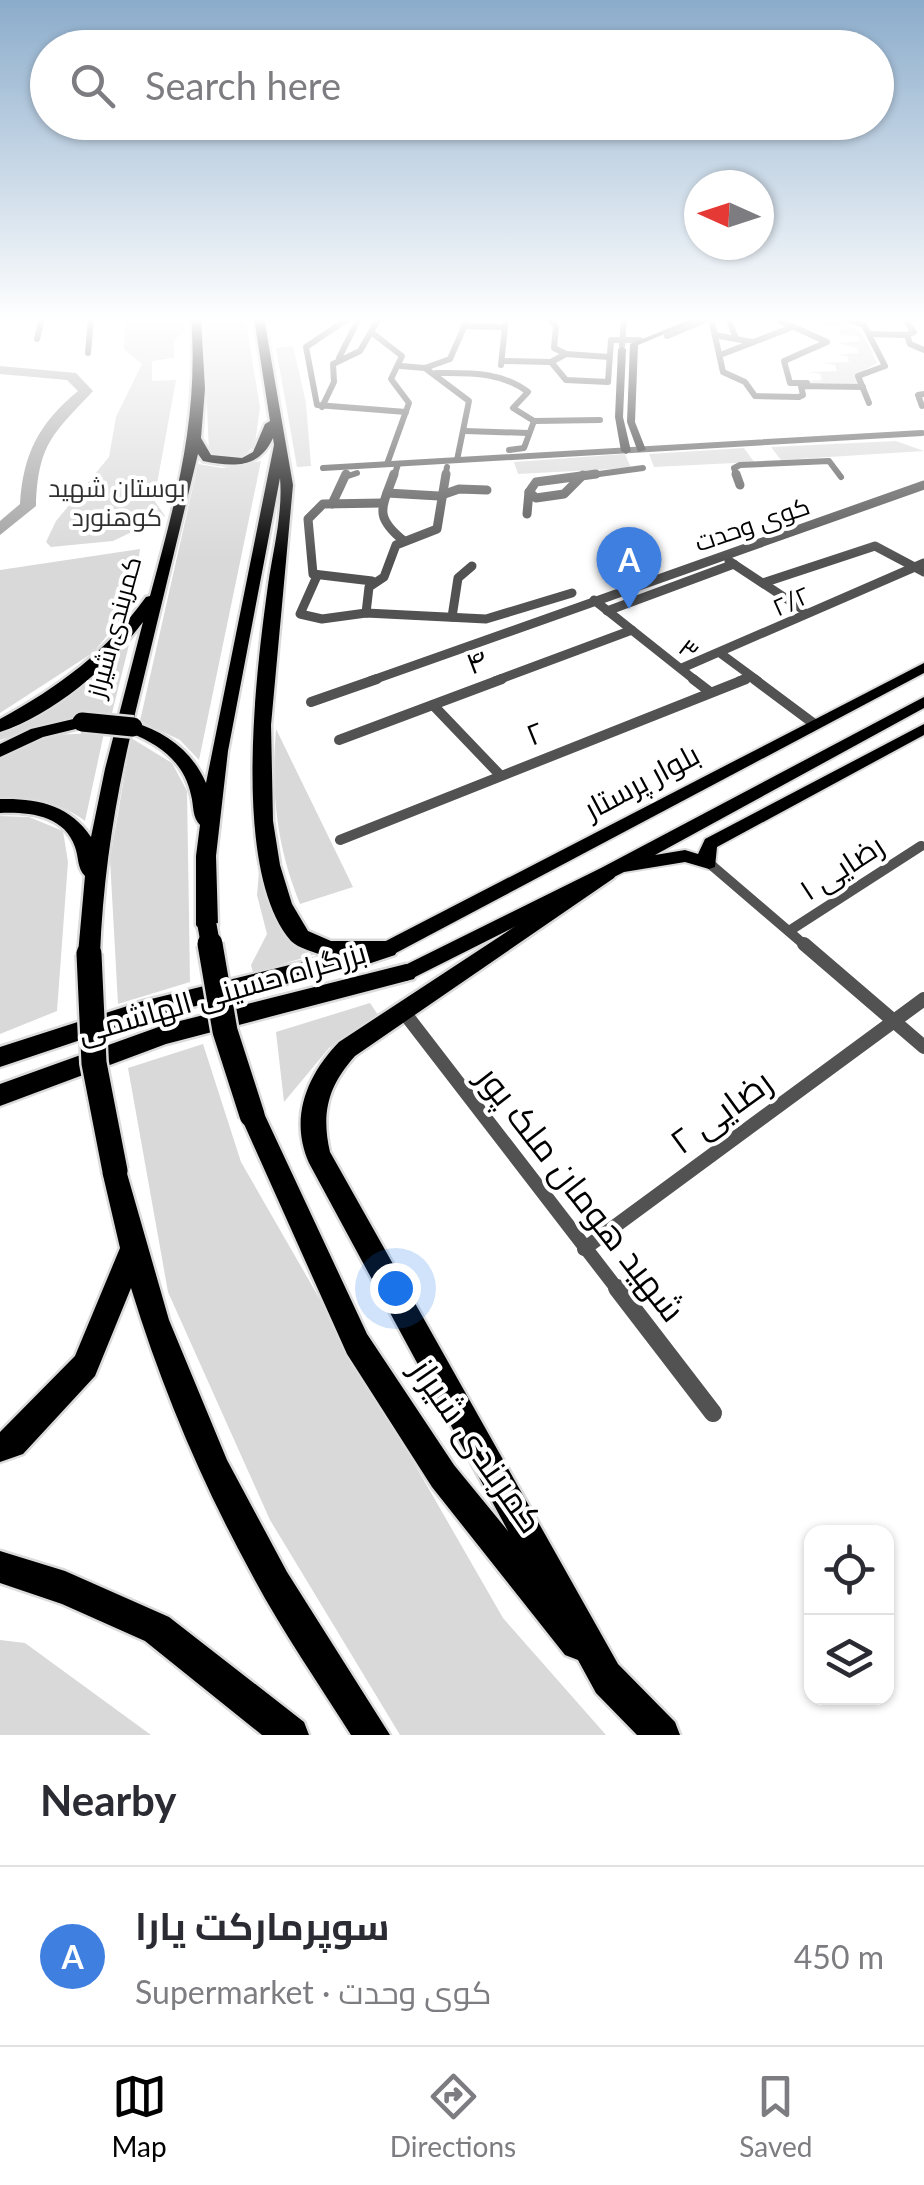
<!DOCTYPE html>
<html lang="en">
<head>
<meta charset="utf-8">
<style>
  :root { --surface:#fff; --page:#f2f2f3; --text:#2b2b33; --muted:#7c7c81; --line:#e1e1e2; --accent:#000 }
  body { margin:0; font-family:Lato,Cairo,sans-serif; background:var(--page); color:var(--text) }
  .controls { position:absolute; right:30px; bottom:30px; display:grid; overflow:hidden; border-radius:20px; box-shadow:0 2px 8px #0004 }
  .controls button { width:90px; height:90px; display:grid; place-items:center; padding:0; border:0; border-bottom:2px solid var(--line); background:var(--surface); color:var(--text); font:50px sans-serif }
  .compass { position:absolute; left:684px; top:170px; width:90px; height:90px; border-radius:50%; background:var(--surface); box-shadow:0 2px 8px #0004; rotate:273deg }
  .you { position:absolute; left:395px; top:1288px; width:35px; height:35px; margin:-25px; border:8px solid #fff; border-radius:50%; background:#1a73e8; box-shadow:0 0 0 15px #1a73e833 }
  .badge { display:grid; place-items:center; width:65px; height:65px; border-radius:50%; background:var(--accent); color:#fff; font-size:32px; font-weight:700 }
  .pin { position:absolute; translate:-50% -82px; filter:drop-shadow(0 2px 5px #0008) }
  .pin::after { content:''; position:absolute; top:52px; width:35px; height:30px; background:inherit; clip-path:polygon(0 0,100% 0,50% 100%) }
  .list { margin:0; padding:0; list-style:none }
  h2 { display:flex; justify-content:space-between; align-items:center; height:130px; margin:0; padding:0 40px; font-size:42px }
  h2 small { font-size:32px; font-weight:400; color:var(--muted) }
  .list li { display:grid; grid-template-columns:65px 1fr auto; gap:30px; align-items:center; box-sizing:border-box; height:180px; padding:0 40px; border-top:2px solid var(--line) }
  .list b { display:block; font-size:38px; white-space:nowrap }
  .list p { margin:0; font-size:32px; white-space:nowrap; color:var(--muted) }
  .list em { font-size:32px; font-style:normal; color:var(--muted) }
  .icon { flex:none; width:55px; height:55px; fill:none; stroke:currentColor; stroke-width:2; stroke-linecap:round; stroke-linejoin:round }
  .map { position:relative; flex:none; width:924px; height:1735px; overflow:hidden }
  .search { position:absolute; background:var(--surface); box-shadow:0 2px 8px #0004; left:30px; right:30px; top:30px; height:110px; display:flex; align-items:center; gap:25px; box-sizing:border-box; padding:0 35px; border-radius:55px; color:var(--muted); font-size:38px }
  .sheet { height:310px; background:var(--surface) }
  nav { display:flex; justify-content:space-around; align-items:center; box-sizing:border-box; height:140px; border-top:2px solid var(--line); background:var(--surface); font-size:28px; color:var(--muted) }
  nav a { display:grid; justify-items:center; gap:5px }
  nav .on { color:var(--accent) }
  .map>svg:first-child { display:block }
  .green { fill:#d9d9d9 }
  .lines { fill:none; stroke-linecap:round; stroke-linejoin:round }
  .river { fill:#a0a0a0; fill-rule:evenodd }
  .primary-casing { stroke:#dbdbdb; stroke-width:4 }
  .highway-casing { stroke:#dbdbdb; stroke-width:5 }
  .street-far4 { stroke:#525252; stroke-width:6 }
  .street-far3 { stroke:#525252; stroke-width:9 }
  .street-far2 { stroke:#525252; stroke-width:10 }
  .street-far1 { stroke:#525252; stroke-width:14 }
  .street { stroke:#525252; stroke-width:18 }
  .secondary { fill:#1f1f1f; fill-rule:evenodd }
  .primary { fill:#000; fill-rule:evenodd }
  .highway { fill:#000; fill-rule:evenodd }
  .highway-bridge-far1-casing { stroke:#dbdbdb; stroke-width:24; stroke-linecap:butt }
  .highway-bridge-casing { stroke:#dbdbdb; stroke-width:30; stroke-linecap:butt }
  .highway-bridge-far1 { stroke:#000; stroke-width:19 }
  .highway-bridge { stroke:#000; stroke-width:25 }
  .labels { text-anchor:middle; stroke-width:8; stroke-linejoin:round; paint-order:stroke }
  .far-park-label { font-size:25px; fill:#303030; stroke:#fff }
  .far-street-label { font-size:25px; fill:#000; stroke:#fff }
  .street-label { font-size:30px; fill:#000; stroke:#fff }
  .near-street-label { font-size:35px; fill:#000; stroke:#fff }
</style>
</head>
<body>
<div class="map">
<svg width="924" height="1735" viewBox="0 0 924 1735">
  <rect width="100%" height="100%" fill="#fff"/>
  <g class="green">
    <polygon points="125,318 181,318 185,329 174,341 174,358 152,361 152,381 176,380 154,500 165,516 113,541 51,547 46,542 56,521 109,457 116,417 142,364 124,349"/>
    <path d="M203,318H245L260,407L255,444C246,459 222,463 209,452Z"/>
    <path d="M815,318C854,318 862,329 877,363L856,375L859,384L794,382L822,380L820,374L809,372L837,371L835,365L822,363L849,362L847,356L836,355L859,353L857,348L838,343L860,341L858,336L840,335V326H827Z"/>
    <polygon points="293,346 306,403 311,466 297,467 276,348"/>
    <polygon points="896,441 924,451 781,460 771,447"/>
    <polygon points="744,448 754,462 654,467 649,454"/>
    <polygon points="625,454 631,468 518,474 514,462"/>
    <polygon points="261,461 199,760 180,740 140,721 198,464 222,468"/>
    <polygon points="140,549 132,604 94,652 0,713 0,570"/>
    <polygon points="129,645 112,713 62,720 0,740 0,732 63,697"/>
    <path d="M276,729L353,887L300,904C276,845 271,792 276,729Z"/>
    <path d="M104,733L85,821C58,801 33,799 0,800V758L46,735Z"/>
    <polygon points="131,738 172,763 187,791 190,982 118,1004 110,859"/>
    <polygon points="0,816 29,817 63,831 68,862 57,1011 0,1034"/>
    <path d="M259,871C277,911 273,936 316,954L253,973L251,965L267,934L257,895Z"/>
    <polygon points="370,1003 378,1015 329,1048 284,1102 276,1032"/>
    <polygon points="203,1044 241,1162 503,1618 606,1735 400,1735 270,1520 168,1292 128,1068"/>
    <polygon points="0,1640 25,1643 151,1735 0,1735"/>
  </g>
  <g class="lines">
    <path class="river" d="M0,366L76,373L93,391C53,434 38,444 36,506L0,535V521L20,504C23,454 39,423 78,391L67,380L0,374Z"/>
    <g class="primary-casing">
      <g id="primary">
        <polygon points="924,663 924,673 394,954 380,954 378,949 380,944"/>
        <polygon points="924,697 924,708 655,855 685,850 698,854 705,839 924,724 924,735 717,847 715,867 709,869 685,862 624,872 413,978 406,981 399,978 396,973 399,968 601,868"/>
      </g>
    </g>
    <g class="highway-casing">
      <g id="highway">
        <path d="M191,318H201L205,389L201,438L211,455L242,458L253,452L265,424L270,421L254,318H264L293,485L271,725L273,821L280,865L292,904L308,931L331,941H387L395,943L398,949L395,955L371,963L143,1019L0,1067V1047L143,1001L326,956C316,953 298,948 291,941C231,871 256,672 268,585C273,550 283,514 280,478L228,751L216,856L218,925L214,931H200L196,925V856L200,825C192,817 194,806 191,795C184,762 160,745 131,733C114,806 103,879 100,954L97,960H81L78,954L85,876C77,868 79,858 75,847C64,815 29,812 0,813V799C37,798 70,805 91,837L105,769L143,622C110,666 53,715 0,732V719C59,687 106,652 146,597L150,596C176,500 199,418 191,318ZM273,438L274,445L206,783C192,751 166,732 133,722L198,454L203,461C233,467 259,469 273,438Z"/>
        <polygon points="82,717 88,718 91,722 88,726 43,737 0,757 0,744 31,729"/>
        <path d="M607,866L617,873L614,878L355,1056C328,1086 321,1113 330,1152L618,1664L675,1722L680,1735H637L596,1693L578,1660L565,1655L432,1487L347,1354L240,1115L243,1107L252,1104L261,1107L367,1334L454,1465L508,1531L309,1163C289,1118 307,1075 339,1042Z"/>
        <polygon points="406,964 414,967 417,973 414,979 166,1044 0,1106 0,1084 164,1025"/>
        <path d="M115,1159L124,1163L169,1320L227,1460L287,1572L390,1735H351C317,1681 280,1628 250,1571C201,1481 161,1386 131,1288L95,1376L23,1454L0,1462V1432L75,1356L120,1248L102,1171L106,1163Z"/>
        <polygon points="0,1551 65,1571 169,1617 304,1722 309,1735 262,1735 145,1641 62,1604 0,1583"/>
      </g>
    </g>
    <g class="street-far4">
      <polyline points="349,318 306,347 317,405 406,412"/>
      <polyline points="711,318 723,372 745,382 755,396 799,397 803,395 801,386 863,387"/>
      <polyline points="728,318 735,336"/>
      <polyline points="774,318 827,342 784,361 790,383 807,383"/>
      <polyline points="844,318 864,325 885,366 858,376 869,403"/>
      <polyline points="904,318 914,332 907,335"/>
      <polyline points="465,326 502,327"/>
      <polyline points="371,332 402,356 391,379 409,403 387,464"/>
      <polyline points="869,334 907,335"/>
      <polyline points="715,335 752,342"/>
      <polyline points="907,335 910,344 924,350"/>
      <polyline points="667,336 710,318"/>
      <polyline points="37,339 42,318"/>
      <polyline points="622,346 624,318"/>
      <polyline points="88,353 91,318"/>
      <polyline points="566,354 609,357"/>
      <polyline points="720,355 790,328"/>
      <polyline points="339,358 359,318"/>
      <polyline points="502,361 551,362 566,354 554,348 556,327 550,318"/>
      <polyline points="551,362 566,380 608,382 611,340 640,340"/>
      <polyline points="501,365 506,318"/>
      <polyline points="401,366 425,368 450,359 468,318"/>
      <polyline points="425,368 469,401 457,460"/>
      <path d="M436,373C469,373 500,371 528,392L513,408L534,421"/>
      <polyline points="922,406 918,395 924,394"/>
      <polyline points="322,407 334,382 333,364 360,351 379,318"/>
      <polyline points="465,431 528,433"/>
      <polyline points="509,450 524,448 534,421 600,420"/>
      <polyline points="323,468 922,433"/>
      <polyline points="345,477 357,473"/>
      <polyline points="394,477 398,464"/>
      <polyline points="445,477 447,467"/>
      <polyline points="577,477 643,468"/>
      <polyline points="737,477 734,468 740,465 829,461 841,477"/>
    </g>
    <g class="street-far3">
      <path d="M394,474C382,508 373,516 404,541"/>
      <polyline points="736,474 740,485"/>
      <polyline points="529,492 536,498 564,494 583,475"/>
      <polyline points="387,493 439,496 459,489 487,490"/>
      <polyline points="332,504 346,474"/>
      <polyline points="527,514 529,492 536,482 596,474"/>
      <polyline points="729,561 802,609"/>
      <polyline points="317,576 300,614 322,619 366,613 486,619 572,593"/>
      <polyline points="372,581 313,574 308,519 323,504 383,503"/>
      <polyline points="763,583 875,546 924,572"/>
      <polyline points="594,600 696,681"/>
      <polyline points="607,611 734,564"/>
      <polyline points="366,613 369,587 384,577 396,545 437,529 446,474"/>
      <polyline points="452,617 458,578 472,566"/>
      <polyline points="720,653 758,681"/>
      <polyline points="682,668 924,563"/>
      <polyline points="370,681 924,485"/>
      <polyline points="495,681 632,630"/>
      <polyline points="739,681 750,677"/>
    </g>
    <g class="street-far2">
      <polyline points="693,679 710,692"/>
      <polyline points="754,679 813,723"/>
      <polyline points="311,702 377,679"/>
      <polyline points="433,705 500,775"/>
      <polyline points="339,740 502,679"/>
      <polyline points="340,840 746,679"/>
      <polyline points="709,863 807,947"/>
      <polyline points="789,931 921,846"/>
    </g>
    <g class="street-far1">
      <polyline points="804,944 924,1047"/>
      <polyline points="403,1011 618,1290"/>
      <polyline points="584,1249 924,999"/>
    </g>
    <polyline class="street" points="617,1288 713,1413"/>
    <g class="secondary">
      <polygon points="694,318 703,318 638,345 635,422 646,450 638,452 627,422 630,344"/>
      <polygon points="622,347 626,349 623,417 631,451 626,454 621,451 615,417 618,349"/>
    </g>
    <use href="#primary" class="primary"/>
    <use href="#highway" class="highway"/>
    <g class="highway-bridge-far1-casing">
      <g id="highway-bridge-far1">
        <polyline points="82,722 133,727"/>
        <polyline points="207,925 211,947"/>
      </g>
    </g>
    <g class="highway-bridge-casing">
      <g id="highway-bridge">
        <polyline points="210,944 225,1031 252,1115"/>
        <polyline points="89,954 94,1063 115,1171"/>
      </g>
    </g>
    <use href="#highway-bridge-far1" class="highway-bridge-far1"/>
    <use href="#highway-bridge" class="highway-bridge"/>
  </g>
  <linearGradient id="sky" x2="0" y2="1"><stop stop-color="#8baccb"/><stop offset="0.57" stop-color="#fff"/><stop offset="1" stop-color="#fff" stop-opacity="0"/></linearGradient>
  <rect width="924" height="560" fill="url(#sky)"/>
  <g class="labels">
    <g class="far-park-label">
      <text x="117" y="497">بوستان شهید<tspan x="117" dy="29">کوهنورد</tspan></text>
    </g>
    <g class="far-street-label">
      <text transform="translate(752 524) rotate(-19)" y="9">کوی وحدت</text>
      <text transform="translate(791 601) rotate(-24)" y="9">۲/۲</text>
      <text transform="translate(114 627) rotate(-75)" y="9">کمربندی شیراز</text>
      <text transform="translate(689 649) rotate(38)" y="9">۳</text>
    </g>
    <g class="street-label">
      <text transform="translate(477 662) rotate(-21)" y="10">۴</text>
      <text transform="translate(535 734) rotate(-22)" y="10">۲</text>
      <text transform="translate(642 782) rotate(-28)" y="10">بلوار پرستار</text>
      <text transform="translate(842 868) rotate(-33)" y="10">رضایی ۱</text>
      <text transform="translate(222 993) rotate(-16)" y="10">بزرگراه حسینی الهاشمی</text>
    </g>
    <g class="near-street-label">
      <text transform="translate(721 1112) rotate(-36)" y="12">رضایی ۲</text>
      <text transform="translate(581 1194) rotate(52)" y="12">شهید هومان ملک پور</text>
      <text transform="translate(477 1446) rotate(55)" y="12">کمربندی شیراز</text>
    </g>
  </g>
</svg>
<div class="controls">
<button><svg class="icon" aria-label="locate" viewBox="0 0 24 24"><circle cx="12" cy="12" r="6"/><path d="M12 2v4M12 18v4M2 12h4M18 12h4"/></svg></button>
<button><svg class="icon" aria-label="layers" viewBox="0 0 24 24"><path d="M12 4l9 5-9 5-9-5zM3 14l9 5 9-5"/></svg></button>
</div>
<svg class="compass" viewBox="-18 -18 36 36"><path d="M0-13l5 13h-10z" fill="#e53935"/><path d="M0 13l5-13h-10z" fill="#7c7c81"/></svg>
<div class="you"></div>
<div class="pin badge" style="left:629px;top:609px;background:#3f7fe0">A</div>
<div class="search"><svg class="icon" aria-label="search" viewBox="0 0 24 24"><circle cx="10" cy="10" r="6"/><path d="M15 15l6 6"/></svg>Search here</div>
</div>
<section class="sheet">
<h2>Nearby<small></small></h2>
<ul class="list">
<li><span class="badge" style="background:#3f7fe0">A</span><div><b>سوپرمارکت یارا</b><p>Supermarket · کوی وحدت</p></div><em>450 m</em></li>
</ul>
</section>
<nav>
<a class="on"><svg class="icon" aria-label="map" viewBox="0 0 24 24"><path d="M3 6l6-2 6 2 6-2v14l-6 2-6-2-6 2zM9 4v14M15 6v14"/></svg>Map</a>
<a><svg class="icon" aria-label="directions" viewBox="0 0 24 24"><path d="M12 3l9 9-9 9-9-9zM9 14v-3h6M13 9l2 2-2 2"/></svg>Directions</a>
<a><svg class="icon" aria-label="saved" viewBox="0 0 24 24"><path d="M7 4h10v16l-5-4-5 4z"/></svg>Saved</a>
</nav>
</body>
</html>
